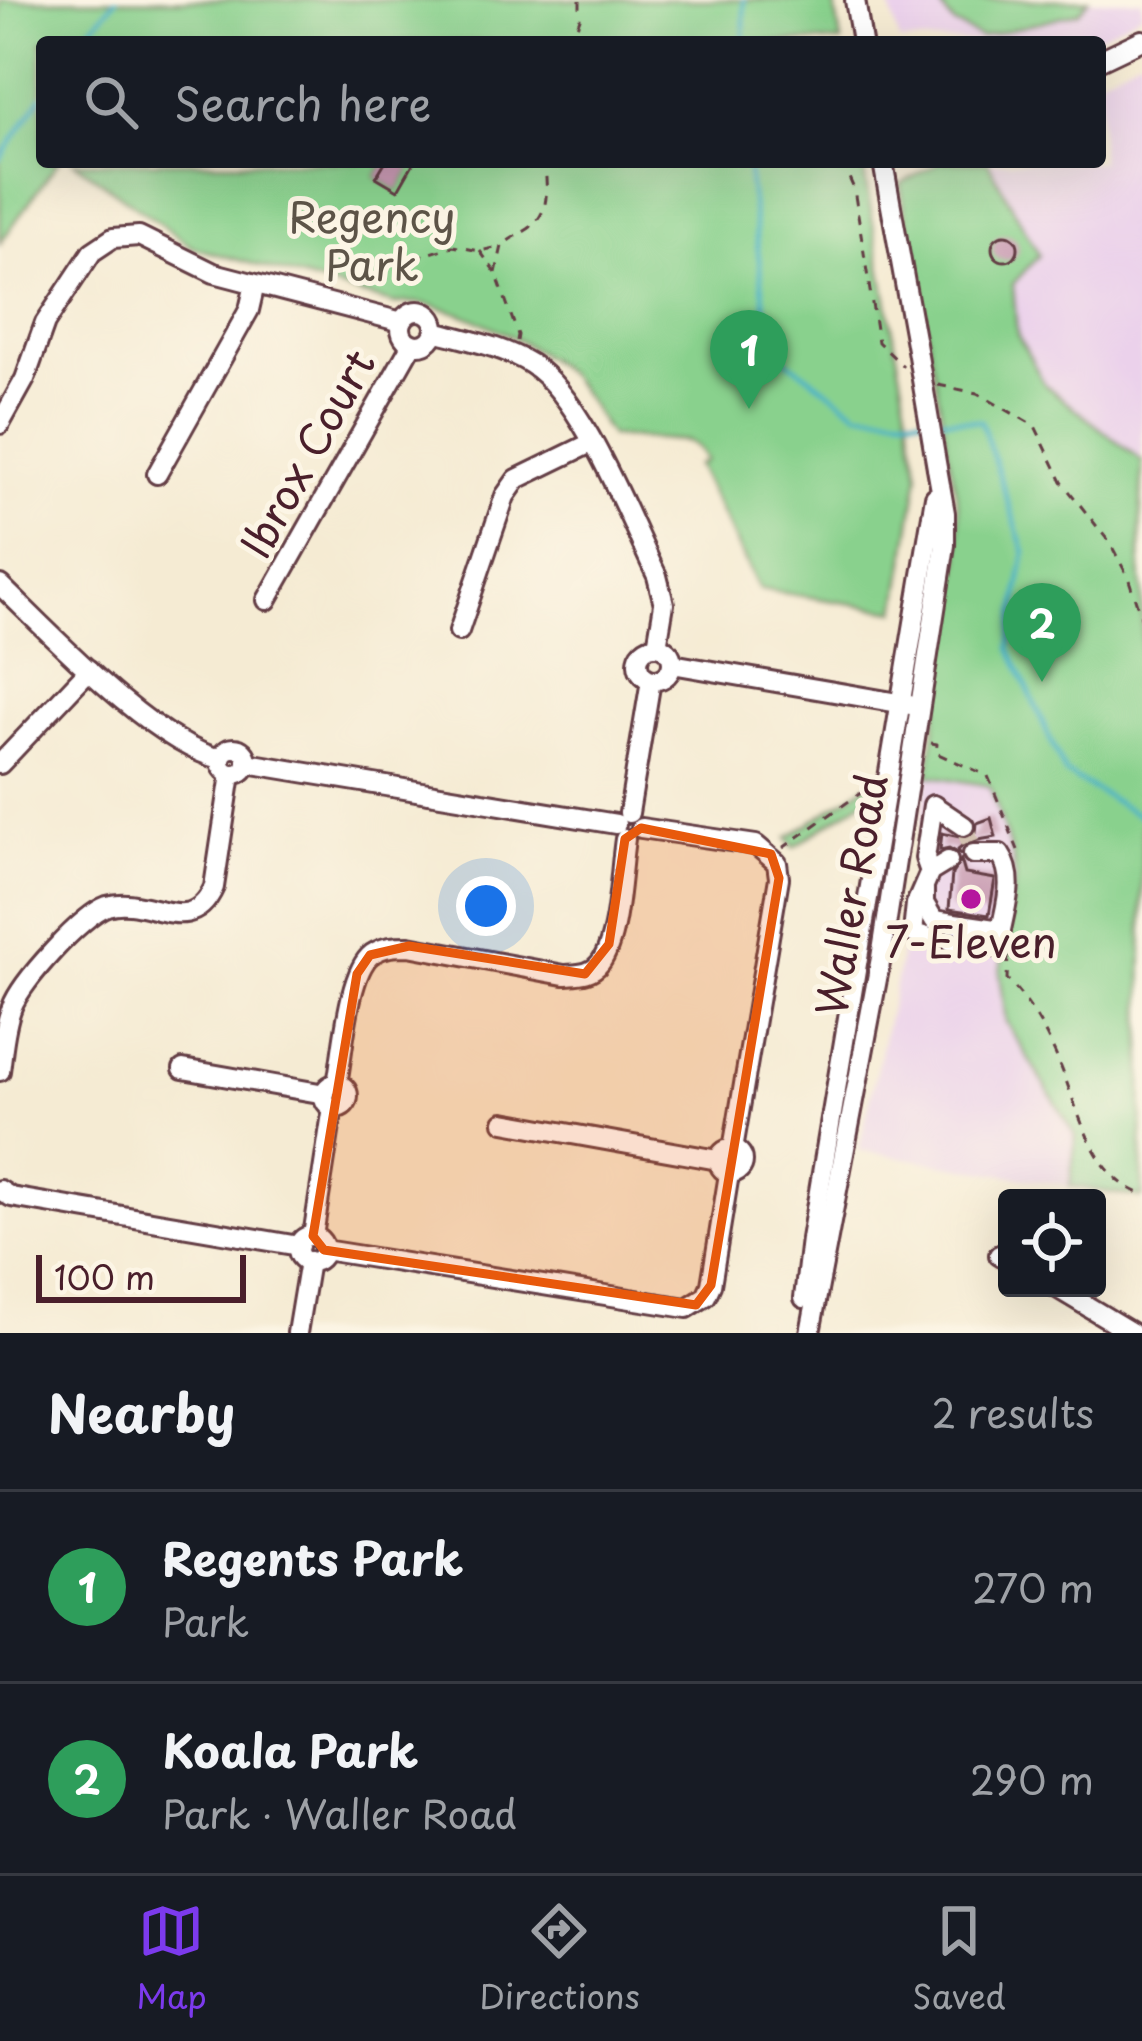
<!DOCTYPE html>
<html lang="en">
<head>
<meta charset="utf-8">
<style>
  :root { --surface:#171b24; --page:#20242c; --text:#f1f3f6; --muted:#9ea1a6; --line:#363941; --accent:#7c3aed }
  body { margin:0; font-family:"Playpen Sans",sans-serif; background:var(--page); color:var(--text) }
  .controls { position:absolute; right:36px; bottom:36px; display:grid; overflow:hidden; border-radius:12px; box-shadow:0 12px 48px #0002 }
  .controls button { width:108px; height:108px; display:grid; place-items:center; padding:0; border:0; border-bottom:3px solid var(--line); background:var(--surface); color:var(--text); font:60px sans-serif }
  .scale { position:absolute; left:36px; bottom:30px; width:210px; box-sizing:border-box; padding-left:12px; border:6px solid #4a1f2b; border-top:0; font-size:33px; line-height:42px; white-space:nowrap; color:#4a1f2b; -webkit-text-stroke:9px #fcf5e5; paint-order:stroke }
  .you { position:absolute; left:486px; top:906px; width:42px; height:42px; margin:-30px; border:9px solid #fff; border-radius:50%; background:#1a73e8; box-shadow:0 0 0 18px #1a73e833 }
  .badge { display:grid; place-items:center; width:78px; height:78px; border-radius:50%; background:var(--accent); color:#fff; font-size:39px; font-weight:700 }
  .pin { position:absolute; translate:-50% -99px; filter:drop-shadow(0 3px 6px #0008) }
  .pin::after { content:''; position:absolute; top:63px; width:42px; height:36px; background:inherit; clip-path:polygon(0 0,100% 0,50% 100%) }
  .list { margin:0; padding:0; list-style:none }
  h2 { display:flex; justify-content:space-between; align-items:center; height:156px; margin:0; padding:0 48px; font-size:51px }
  h2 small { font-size:39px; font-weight:400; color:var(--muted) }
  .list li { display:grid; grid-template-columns:78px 1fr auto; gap:36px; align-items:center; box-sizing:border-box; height:192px; padding:0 48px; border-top:3px solid var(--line) }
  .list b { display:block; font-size:45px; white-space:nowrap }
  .list p { margin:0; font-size:39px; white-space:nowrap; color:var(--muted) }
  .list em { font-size:39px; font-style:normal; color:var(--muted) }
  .icon { flex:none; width:66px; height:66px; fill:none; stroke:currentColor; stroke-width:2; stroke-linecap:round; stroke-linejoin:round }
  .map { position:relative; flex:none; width:1142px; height:1333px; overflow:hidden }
  .search { position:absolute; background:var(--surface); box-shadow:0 12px 48px #0002; left:36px; right:36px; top:36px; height:132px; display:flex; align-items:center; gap:30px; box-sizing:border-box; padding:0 42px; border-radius:12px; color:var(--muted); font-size:45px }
  .sheet { height:540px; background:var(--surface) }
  nav { display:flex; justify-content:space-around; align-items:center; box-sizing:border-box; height:168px; border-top:3px solid var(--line); background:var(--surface); font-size:33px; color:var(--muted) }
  nav a { display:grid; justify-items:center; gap:6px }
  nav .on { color:var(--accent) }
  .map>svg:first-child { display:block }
  .built { fill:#ebd1eb }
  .green { fill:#89d18d; stroke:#6a785c; stroke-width:3 }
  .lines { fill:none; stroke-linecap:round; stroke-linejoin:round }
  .stream { stroke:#49b2c8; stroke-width:4.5 }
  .building { fill:#c697b0 }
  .minor-tunnel { stroke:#d3c2b1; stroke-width:18; stroke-dasharray:18 9; stroke-linecap:butt }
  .minor-casing { stroke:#643e44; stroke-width:24 }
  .path { stroke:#643e44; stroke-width:3; stroke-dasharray:9 9; stroke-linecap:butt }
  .minor { stroke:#fff; stroke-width:18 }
  .minor-bridge-casing { stroke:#643e44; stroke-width:24; stroke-linecap:butt }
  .minor-bridge { stroke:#fff; stroke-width:18 }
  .marked { fill:#e8590c; fill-opacity:0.2; stroke:#e8590c; stroke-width:9; stroke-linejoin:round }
  .poi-dot { fill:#b5179e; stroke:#fcf5e5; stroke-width:4.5 }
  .labels { text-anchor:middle; stroke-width:10; stroke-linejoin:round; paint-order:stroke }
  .park-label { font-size:42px; fill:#5d5448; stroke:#fcf5e5 }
  .street-label { font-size:42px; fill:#4a1f2b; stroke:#fcf5e5 }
  .poi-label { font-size:42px; fill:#4a1f2b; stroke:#fcf5e5 }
</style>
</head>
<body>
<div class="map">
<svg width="1142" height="1333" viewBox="0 0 1142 1333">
  <rect width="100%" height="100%" fill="#fcf5e5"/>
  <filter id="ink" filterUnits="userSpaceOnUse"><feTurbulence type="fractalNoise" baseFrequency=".00833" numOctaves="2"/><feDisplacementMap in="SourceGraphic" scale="24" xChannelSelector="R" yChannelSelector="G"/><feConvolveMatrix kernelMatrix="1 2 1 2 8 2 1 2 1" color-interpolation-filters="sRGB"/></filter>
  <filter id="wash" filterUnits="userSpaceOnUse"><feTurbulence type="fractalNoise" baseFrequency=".004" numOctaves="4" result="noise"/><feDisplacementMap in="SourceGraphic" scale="48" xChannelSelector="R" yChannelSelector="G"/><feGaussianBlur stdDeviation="2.7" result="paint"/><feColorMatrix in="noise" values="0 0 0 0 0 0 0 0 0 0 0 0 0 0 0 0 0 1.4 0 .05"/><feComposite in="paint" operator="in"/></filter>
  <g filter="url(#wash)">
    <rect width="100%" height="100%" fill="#f5ebd3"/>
    <g class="built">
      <polygon points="888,0 1142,0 1142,13 1087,42 900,42"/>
      <polygon points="1139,57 1142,58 1142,461 1045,385 1017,334 1013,284 1039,255 988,162 1100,162 1100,78"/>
      <polygon points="928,775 990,785 1013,858 1015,877 1006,1022 1076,1136 1070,1186 859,1150 899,966"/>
    </g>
    <g class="green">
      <polygon points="0,0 834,0 841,42 42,42 42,162 58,162 0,243"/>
      <polygon points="935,0 1089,0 1079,12 980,38 955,25"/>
      <path d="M74,162H385L376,177L398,190L412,165L408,162H862L919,474L897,611L759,589L697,465L706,460L696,446L687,441L610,436C598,418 587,397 573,381C544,347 438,293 395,304L192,247Z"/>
      <path d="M941,162H988L1039,255L1013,284L1017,334L1045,385L1142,461C1142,482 1137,578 1142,589V1198L1070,1186L1076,1136L1006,1022L1000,972L1015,877L1013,858L990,786L928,775L960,558L959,511L900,184Z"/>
      <polygon points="874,780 872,794 794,847 787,838"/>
    </g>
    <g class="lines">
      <g class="stream">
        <polyline points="744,0 744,42"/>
        <polyline points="79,42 116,0"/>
        <polyline points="0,159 42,96"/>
        <polyline points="747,162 770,348 858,412 922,417"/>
        <polyline points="933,418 981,421 1025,552 1010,648 1065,773 1142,817"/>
      </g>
    </g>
    <g id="blocks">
      <g class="building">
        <polygon points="385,162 414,162 398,190 376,177"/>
        <circle cx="1005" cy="248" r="13"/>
        <polygon points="991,818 996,837 967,842 958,849 960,854 949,848 940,850 942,833 969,839 976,833 977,823"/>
        <polygon points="961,860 965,874 995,879 989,915 949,909 952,874"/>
      </g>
    </g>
  </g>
  <g filter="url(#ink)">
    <use href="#blocks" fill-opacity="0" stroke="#643e44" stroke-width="3"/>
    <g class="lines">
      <polyline class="minor-tunnel" points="964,826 971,845"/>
      <g class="minor-casing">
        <g id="minor">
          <polyline points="855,0 862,42"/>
          <polyline points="1100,60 1142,40"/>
          <polyline points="883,162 916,344"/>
          <circle cx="418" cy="328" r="17"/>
          <path d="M435,331C466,340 502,346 531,364C583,397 629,519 657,576L664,604L657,646"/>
          <polyline points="0,424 25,379 45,323 92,252 113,238 139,236 214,273 402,322"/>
          <polyline points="157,474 249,310 255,284"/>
          <path d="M0,585C51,634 155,745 221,759"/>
          <polyline points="267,600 412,344"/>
          <polyline points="459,631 505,496 517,479 591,443"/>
          <circle cx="655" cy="663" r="17"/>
          <polyline points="672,664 910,705"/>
          <circle cx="234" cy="761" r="13"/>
          <polyline points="247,763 616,824"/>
          <polyline points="0,764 89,670"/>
          <polyline points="629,813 651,680"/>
          <polyline points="641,828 756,845 777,863 779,878 733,1149"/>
          <polyline points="930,872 925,858 933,805 964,826"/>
          <path d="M924,889V903L934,920L1001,930C1006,904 1016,877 1000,854H973"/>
          <polyline points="930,938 913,933 916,904 930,872 948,861"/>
          <polyline points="952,942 993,947 999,943 1001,930"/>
          <polyline points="183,1069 325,1094"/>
          <path d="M0,1071C3,1050 4,1027 12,1007C21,982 82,915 107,906C147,893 190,941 214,887L231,774"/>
          <path d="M337,1084C343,1053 348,972 372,954C384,946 396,946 409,946L564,975C578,974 591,975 600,963C619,938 620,871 625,839"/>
          <circle cx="336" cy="1096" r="12"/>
          <polyline points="504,1122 718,1160"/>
          <circle cx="731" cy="1161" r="12"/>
          <polyline points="0,1190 11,1197 299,1246"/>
          <polyline points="313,1236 333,1107"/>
          <circle cx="311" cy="1249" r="13"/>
          <polyline points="324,1250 687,1308 706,1296 711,1285 729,1174"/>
          <polyline points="999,1255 1007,1260"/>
          <polyline points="1057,1288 1132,1333"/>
          <polyline points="804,1298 811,1239 935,497"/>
          <polyline points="297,1333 309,1261"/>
          <polyline points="810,1333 881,958 945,545 945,513 937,468"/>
        </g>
      </g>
      <g class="path">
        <polyline points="571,42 580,18 580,0"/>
        <polyline points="842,162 854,189 878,342 903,366"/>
        <polyline points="480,251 496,273 518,335 517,341"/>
        <polyline points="415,258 453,246 480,251 500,247"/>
        <path d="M496,273L502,246C510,238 519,235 528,229C552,212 546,187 545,162"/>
        <polyline points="938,385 977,393 1035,426 1062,482 1110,543 1128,577 1142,620"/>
        <polyline points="931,743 937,744 936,753 988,776 1018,850"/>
        <polyline points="783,848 869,787"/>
        <path d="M1008,955L1007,979C1029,1002 1045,1030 1058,1060C1077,1104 1091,1177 1142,1194"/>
      </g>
      <use href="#minor" class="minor"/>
      <g class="minor-bridge-casing">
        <polyline id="minor-bridge" points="916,344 937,468"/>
      </g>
      <use href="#minor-bridge" class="minor-bridge"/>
    </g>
  </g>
  <path class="marked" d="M641,828L771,854L779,878L711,1285L696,1305L324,1250L313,1236L357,974L370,955L409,946L585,974L609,944L625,839Z"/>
  <circle class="poi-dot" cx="971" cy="899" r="12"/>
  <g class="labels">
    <g class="park-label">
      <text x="372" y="233">Regency<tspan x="372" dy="48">Park</tspan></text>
    </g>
    <g class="street-label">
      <text transform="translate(308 454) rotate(-61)" y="15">Ibrox Court</text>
      <text transform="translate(852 895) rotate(-80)" y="15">Waller Road</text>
    </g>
    <g class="poi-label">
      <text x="971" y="958">7-Eleven</text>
    </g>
  </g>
</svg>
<div class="controls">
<button><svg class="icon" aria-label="locate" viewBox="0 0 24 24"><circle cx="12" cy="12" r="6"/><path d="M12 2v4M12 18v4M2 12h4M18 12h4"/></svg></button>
</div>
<div class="scale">100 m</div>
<div class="you"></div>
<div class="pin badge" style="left:749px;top:409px;background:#2e9e5b">1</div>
<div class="pin badge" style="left:1042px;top:682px;background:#2e9e5b">2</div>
<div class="search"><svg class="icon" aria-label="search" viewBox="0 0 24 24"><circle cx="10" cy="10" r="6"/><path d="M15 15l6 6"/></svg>Search here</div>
</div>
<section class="sheet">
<h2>Nearby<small>2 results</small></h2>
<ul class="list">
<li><span class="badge" style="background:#2e9e5b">1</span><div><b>Regents Park</b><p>Park</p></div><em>270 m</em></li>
<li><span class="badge" style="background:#2e9e5b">2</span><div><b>Koala Park</b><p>Park · Waller Road</p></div><em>290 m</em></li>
</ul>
</section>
<nav>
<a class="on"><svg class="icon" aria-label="map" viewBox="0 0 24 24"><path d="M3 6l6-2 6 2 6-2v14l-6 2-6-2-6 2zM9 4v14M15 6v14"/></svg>Map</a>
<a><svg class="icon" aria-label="directions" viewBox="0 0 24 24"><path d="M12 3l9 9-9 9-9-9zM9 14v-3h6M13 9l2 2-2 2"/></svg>Directions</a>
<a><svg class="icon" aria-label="saved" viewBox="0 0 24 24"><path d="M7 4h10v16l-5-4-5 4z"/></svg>Saved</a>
</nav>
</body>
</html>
